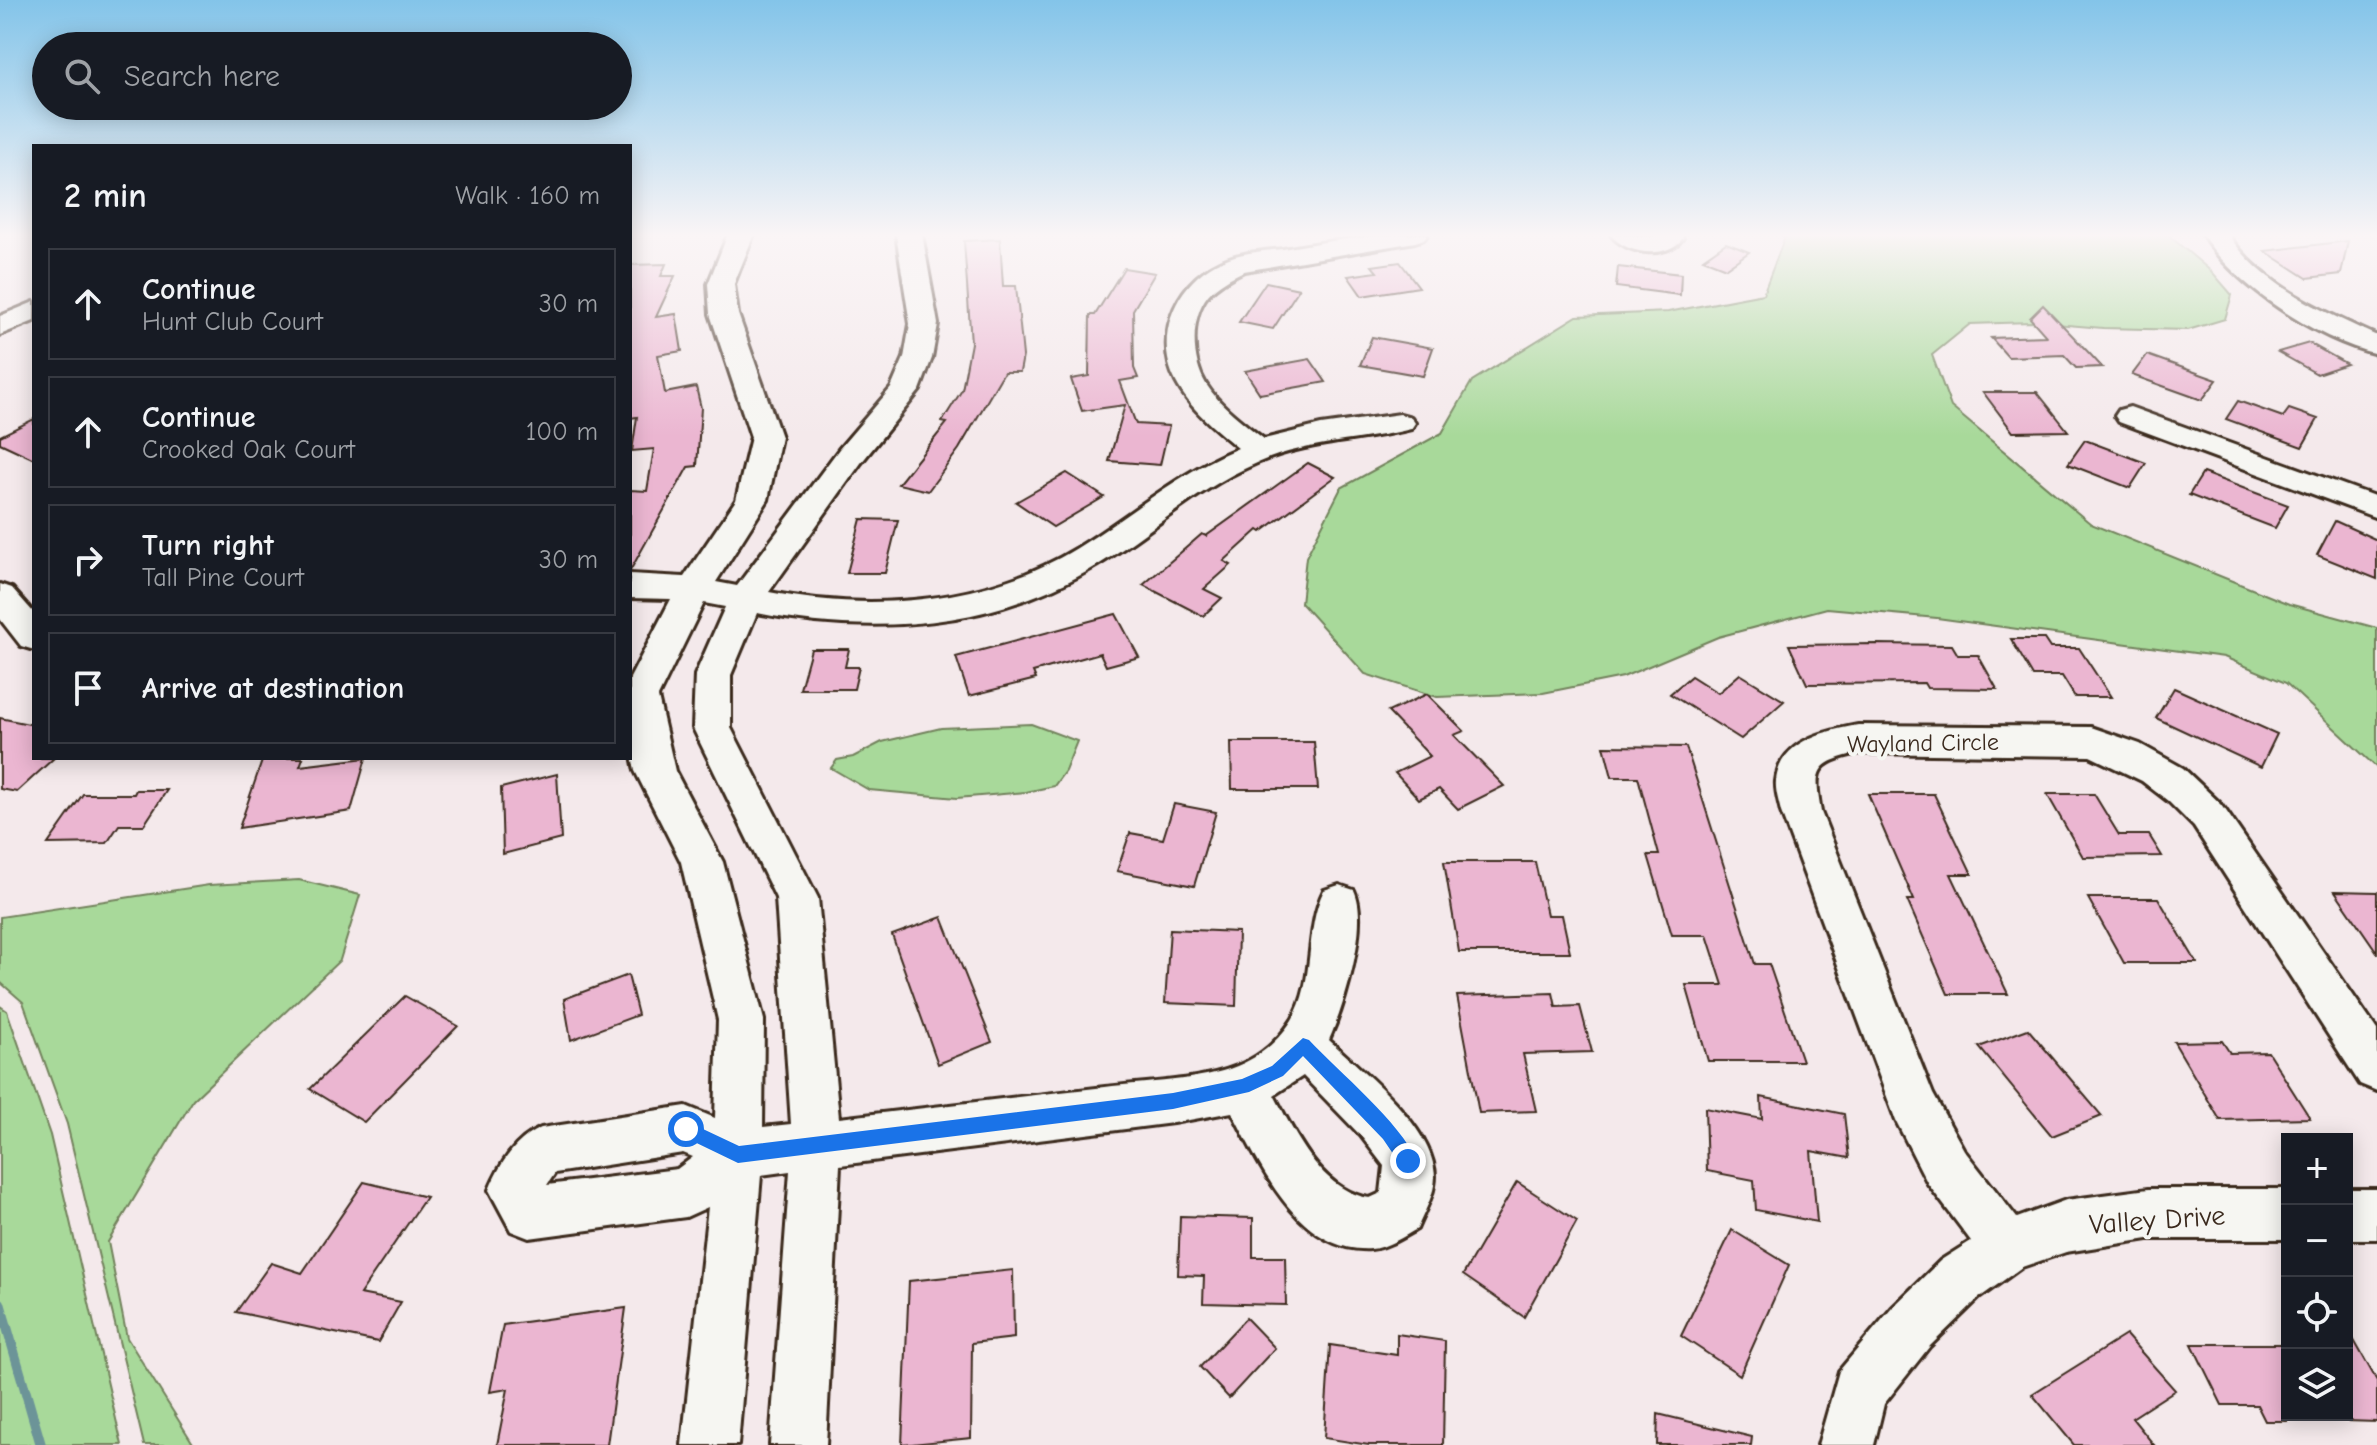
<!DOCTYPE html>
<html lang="en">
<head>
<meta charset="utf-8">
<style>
  :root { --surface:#171b24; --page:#20242c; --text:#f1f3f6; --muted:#9ea1a6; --line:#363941 }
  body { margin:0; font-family:"Comic Neue",sans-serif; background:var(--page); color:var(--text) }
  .controls { position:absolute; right:24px; bottom:24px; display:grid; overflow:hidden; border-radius:0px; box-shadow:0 4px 20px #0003 }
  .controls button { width:72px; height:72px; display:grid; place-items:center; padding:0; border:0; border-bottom:2px solid var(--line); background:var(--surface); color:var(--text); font:40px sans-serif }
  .stop { position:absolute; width:24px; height:24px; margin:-18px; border:6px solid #1a73e8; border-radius:50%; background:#fff }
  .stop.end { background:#1a73e8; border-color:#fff; box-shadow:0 2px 8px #0008 }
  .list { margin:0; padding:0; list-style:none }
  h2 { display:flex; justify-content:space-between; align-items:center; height:104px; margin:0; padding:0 32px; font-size:34px }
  h2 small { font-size:26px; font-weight:400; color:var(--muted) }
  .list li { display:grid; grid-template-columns:52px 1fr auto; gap:24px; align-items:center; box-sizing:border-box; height:112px; margin:0 16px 16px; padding:0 16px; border:2px solid var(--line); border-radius:0px }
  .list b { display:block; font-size:30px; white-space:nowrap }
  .list p { margin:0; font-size:26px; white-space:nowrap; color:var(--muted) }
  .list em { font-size:26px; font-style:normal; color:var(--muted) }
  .icon { flex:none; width:44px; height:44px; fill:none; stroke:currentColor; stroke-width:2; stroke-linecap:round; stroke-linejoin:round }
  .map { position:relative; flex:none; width:2377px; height:1445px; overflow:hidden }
  .search { position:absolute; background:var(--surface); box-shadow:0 4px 20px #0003; left:32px; top:32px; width:600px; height:88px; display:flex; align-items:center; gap:20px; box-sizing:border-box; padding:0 28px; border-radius:44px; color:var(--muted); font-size:30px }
  .panel { position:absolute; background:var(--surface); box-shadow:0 4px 20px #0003; left:32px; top:144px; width:600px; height:616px; border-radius:0px }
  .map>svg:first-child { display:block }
  .green { fill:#a8d99a; stroke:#72825c; stroke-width:2 }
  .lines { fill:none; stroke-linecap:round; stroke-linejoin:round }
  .stream { stroke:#6c9498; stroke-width:10 }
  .building { fill:#ebb6d1; stroke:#3b2a1e; stroke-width:2 }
  .minor-casing { stroke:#3b2a1e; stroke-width:6 }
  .minor { fill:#f6f6f2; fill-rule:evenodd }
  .route { fill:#1a73e8 }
  .labels { text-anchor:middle; stroke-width:8; stroke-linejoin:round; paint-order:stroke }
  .street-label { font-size:24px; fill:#3b2a1e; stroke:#f6f6f2 }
  .near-street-label { font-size:28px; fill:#3b2a1e; stroke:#f6f6f2 }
</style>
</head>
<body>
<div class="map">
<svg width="2377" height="1445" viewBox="0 0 2377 1445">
  <rect width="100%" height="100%" fill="#f4e9eb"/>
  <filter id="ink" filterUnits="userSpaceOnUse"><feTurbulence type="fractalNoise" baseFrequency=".0125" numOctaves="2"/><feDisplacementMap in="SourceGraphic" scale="16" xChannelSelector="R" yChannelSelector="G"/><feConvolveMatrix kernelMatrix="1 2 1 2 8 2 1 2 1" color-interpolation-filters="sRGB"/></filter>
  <g filter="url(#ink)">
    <g class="green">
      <polygon points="1786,234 2167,234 2213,273 2232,295 2225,319 2188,330 2103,328 2031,322 1970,324 1932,355 1951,407 2091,524 2289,604 2377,628 2377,768 2286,683 2224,657 1937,618 1827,608 1718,637 1623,677 1543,693 1437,697 1365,674 1301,603 1306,557 1341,488 1442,433 1472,381 1577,316 1668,312 1763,294"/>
      <polygon points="1031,724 1077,741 1065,771 1054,786 1026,792 957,798 869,790 831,768 837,760 853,757 882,742 941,728"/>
      <polygon points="299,880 360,895 340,960 193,1100 108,1242 127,1338 194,1445 144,1445 67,1124 23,1002 0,982 0,917 209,885"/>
      <polygon points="0,1006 7,1011 50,1135 122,1445 0,1445"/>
    </g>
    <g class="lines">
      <polyline class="stream" points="0,1303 41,1445"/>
    </g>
    <g class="building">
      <polygon points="1000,239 1003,286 1016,286 1023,356 1020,372 1004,372 959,449 928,491 898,484 947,423 942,422 962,390 971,343 964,241"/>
      <polygon points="2348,241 2341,274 2307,278 2265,251"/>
      <polygon points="1726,243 1749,252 1726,268 1703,259"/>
      <polygon points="1400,262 1419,287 1362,296 1348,276 1377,272 1372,266"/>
      <polygon points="666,264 661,276 675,276 656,317 676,314 682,351 658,355 665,393 696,387 701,408 697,466 688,467 630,571 630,490 647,491 654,449 632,451 637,417 630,418 630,265"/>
      <polygon points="1618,267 1681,274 1680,295 1616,287"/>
      <polygon points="1124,268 1155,273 1133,310 1134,368 1138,378 1120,381 1136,424 1169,426 1160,465 1109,461 1125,405 1082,411 1071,379 1089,376 1090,315 1095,315"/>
      <polygon points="1266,282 1299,289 1273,329 1239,322"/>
      <polygon points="2043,305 2090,354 2102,367 2076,368 2064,355 2008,357 1991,338 2046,336 2030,318"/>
      <polygon points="1372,337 1433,348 1423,376 1360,365"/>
      <polygon points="2309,343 2347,364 2317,374 2278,352"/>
      <polygon points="2147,355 2217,380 2202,400 2132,375"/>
      <polygon points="1310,359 1326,382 1260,394 1245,371"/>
      <polygon points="1983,392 2037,392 2068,431 2013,432"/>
      <polygon points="2238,401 2283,417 2289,409 2318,419 2302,447 2226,419"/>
      <polygon points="34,419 34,459 0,443 0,436"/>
      <polygon points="2085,440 2146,463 2130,488 2068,464"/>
      <polygon points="1308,463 1335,477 1261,532 1258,530 1224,561 1231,565 1204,589 1222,598 1203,616 1143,585 1202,534 1206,536"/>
      <polygon points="1067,473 1104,497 1053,527 1016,502"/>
      <polygon points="2203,473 2288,505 2275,528 2189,495"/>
      <polygon points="861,519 898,520 885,573 847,573"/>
      <polygon points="2335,521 2377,540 2377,579 2317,555"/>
      <polygon points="1116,614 1139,657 1106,666 1100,653 1033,672 1036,679 969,696 956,657"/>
      <polygon points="2011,639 2044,639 2050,648 2079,648 2111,697 2075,697 2062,676 2033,676"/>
      <polygon points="1876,644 1952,645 1958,655 1978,655 1997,689 1927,688 1924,683 1807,684 1789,645"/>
      <polygon points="811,649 849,649 845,667 859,667 854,689 800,689"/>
      <polygon points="1740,674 1784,701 1741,739 1670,694 1691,676 1718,693"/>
      <polygon points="2174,688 2277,734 2261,767 2156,718"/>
      <polygon points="1427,694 1464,731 1454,735 1504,786 1458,809 1439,789 1419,799 1395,773 1430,756 1388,712"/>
      <polygon points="0,718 34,725 34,758 54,758 17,792 0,789"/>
      <polygon points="1231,742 1314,742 1318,789 1232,789"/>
      <polygon points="1604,746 1686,747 1755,964 1769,964 1802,1061 1708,1061 1686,985 1723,985 1707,935 1672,935 1648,855 1659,855 1638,777 1612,777"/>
      <polygon points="263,758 303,758 300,766 366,758 351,811 239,828"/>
      <polygon points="557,774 561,839 503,854 501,788"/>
      <polygon points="136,790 167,790 144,825 119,825 107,843 48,844 83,794 134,794"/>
      <polygon points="1868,794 1934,794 1972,874 1951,874 2008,994 1948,994 1907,900 1914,900"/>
      <polygon points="2047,794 2094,794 2119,835 2149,835 2162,856 2083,857"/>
      <polygon points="1174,804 1216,812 1194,886 1117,871 1130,833 1163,839"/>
      <polygon points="1444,862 1535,862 1547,915 1562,915 1570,952 1459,952"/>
      <polygon points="2335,891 2377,892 2377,952"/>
      <polygon points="2088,898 2158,898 2197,963 2124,963"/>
      <polygon points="942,917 992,1042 938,1064 892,935"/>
      <polygon points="1170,929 1238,932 1236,1006 1165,1003"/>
      <polygon points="628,975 638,1015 571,1040 564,999"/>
      <polygon points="1553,993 1556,1007 1580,1006 1592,1052 1523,1054 1536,1111 1479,1113 1457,996"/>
      <polygon points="405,996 458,1026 364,1122 310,1089"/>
      <polygon points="2028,1029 2102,1116 2052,1136 1979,1047"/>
      <polygon points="2222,1041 2230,1053 2268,1052 2310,1118 2220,1120 2174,1042"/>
      <polygon points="1761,1097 1844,1114 1849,1158 1811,1151 1817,1222 1756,1210 1754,1180 1707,1171 1705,1108 1762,1119"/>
      <polygon points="364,1182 426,1197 360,1294 401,1302 378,1342 236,1312 271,1263 302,1273"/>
      <polygon points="1517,1182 1577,1221 1524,1317 1463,1275"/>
      <polygon points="1180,1216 1253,1218 1253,1257 1285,1257 1286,1305 1203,1303 1204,1276 1178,1275"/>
      <polygon points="1732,1230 1789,1265 1740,1375 1681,1336"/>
      <polygon points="1013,1270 1014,1338 972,1343 971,1438 902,1445 909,1281"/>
      <polygon points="626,1308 607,1445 497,1445 508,1389 490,1392 503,1325"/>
      <polygon points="1246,1318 1275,1348 1229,1398 1200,1367"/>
      <polygon points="2347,1328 2377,1381 2377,1422 2347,1421"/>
      <polygon points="1397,1334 1445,1341 1443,1445 1369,1445 1324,1438 1330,1345 1397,1355"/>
      <polygon points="2126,1335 2175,1390 2132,1418 2154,1445 2074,1445 2032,1394"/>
      <polygon points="2192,1344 2287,1344 2287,1421 2265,1421 2257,1405 2222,1405"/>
      <polygon points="1658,1414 1752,1437 1751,1445 1657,1445"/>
    </g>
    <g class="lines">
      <g class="minor-casing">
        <g id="minor">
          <path d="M728,234H754L734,284L738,314L781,437L768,500L716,582L737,586L839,449L891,388L904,358L910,324L896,234H922L938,324L932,358L920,390L861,463L769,592C873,612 985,604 1077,548C1131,515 1179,472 1238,448C1215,429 1190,409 1176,382C1151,334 1179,275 1229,258C1245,252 1265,251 1283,249C1334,240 1375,234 1428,234L1424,239L1415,242L1244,271C1231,277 1218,284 1208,295C1190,317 1191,360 1206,384C1220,406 1244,423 1264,439L1321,425L1400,414L1411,417L1415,423L1411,429C1359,442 1307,441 1257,463C1198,488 1152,532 1098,565C996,628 872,636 757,613L731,675V728L818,898L839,1118C928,1108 1016,1097 1105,1087C1145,1082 1200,1081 1237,1066C1260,1057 1279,1040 1292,1020C1316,981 1304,930 1324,890L1339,885L1354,890C1370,923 1344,1007 1329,1040C1362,1071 1434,1127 1435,1176C1435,1194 1424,1212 1417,1229C1404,1236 1387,1248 1371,1249C1299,1254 1259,1164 1232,1112L1173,1123L840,1165L826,1445H770L790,1171L761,1175L738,1445H682L708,1207L686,1217L529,1238L511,1231L489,1190C500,1164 515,1139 541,1128L686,1106L715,1118L718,1020L681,862L635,771L630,745V678L671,599L630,598V574L684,577L736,500L751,437L710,314L708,284ZM704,603L725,607L695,675L693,728L776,898L791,1124L763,1127L764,1020L723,862L675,771L658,697ZM1303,1076L1361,1136L1384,1166L1381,1193L1370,1198C1321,1191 1296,1135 1274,1095ZM683,1153L693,1157L677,1169L547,1185L555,1173Z"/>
          <path d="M1610,234L1653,237L1655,234H1681L1683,238C1667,260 1626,255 1610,234Z"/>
          <path d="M2202,234H2228C2261,285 2323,311 2377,336V354C2316,339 2236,287 2202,234Z"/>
          <polygon points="34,302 34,321 0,335 0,316"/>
          <polygon points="2130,407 2377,497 2377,518 2119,422 2115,416 2119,410"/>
          <polygon points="0,584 12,588 34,613 34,650 21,646 0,619"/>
          <path d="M1858,725L2091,727L2140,744L2183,768L2222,805L2377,1030V1091L2360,1084L2194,827L2168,801L2142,781L2090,756L1858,753C1814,763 1814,771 1821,812L1933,1094L1964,1150L2017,1218L2066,1200L2148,1189H2287V1239H2148L2066,1252L2022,1267L1979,1298L1930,1346L1884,1404L1874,1445H1818L1839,1371L1892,1308L1941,1260L1971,1241L1928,1184L1896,1121L1781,812C1779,802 1775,791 1776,781C1780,740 1826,731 1858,725Z"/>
          <rect x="2347" y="1189" width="30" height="50"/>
        </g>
      </g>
      <use href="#minor" class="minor"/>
    </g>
  </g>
  <linearGradient id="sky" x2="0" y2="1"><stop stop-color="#83c4e9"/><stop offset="0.54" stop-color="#faf5f6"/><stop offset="1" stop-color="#faf5f6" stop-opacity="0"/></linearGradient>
  <rect width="2377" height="436" fill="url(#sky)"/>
  <path class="route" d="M1303,1038L1309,1040C1339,1072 1400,1122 1417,1161L1414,1167H1402L1383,1139L1303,1056L1283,1076L1249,1092L1173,1109L738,1163L680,1135L677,1129L686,1121L739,1146L1173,1093L1242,1079L1272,1066Z"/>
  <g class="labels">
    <g class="street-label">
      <text transform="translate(1923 743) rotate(-1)" y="8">Wayland Circle</text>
    </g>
    <g class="near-street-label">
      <text transform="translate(2157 1219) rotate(-4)" y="10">Valley Drive</text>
    </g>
  </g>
</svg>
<div class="controls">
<button>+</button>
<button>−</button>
<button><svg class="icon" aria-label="locate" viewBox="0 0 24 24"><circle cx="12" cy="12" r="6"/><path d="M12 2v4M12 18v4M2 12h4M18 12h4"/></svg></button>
<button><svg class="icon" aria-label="layers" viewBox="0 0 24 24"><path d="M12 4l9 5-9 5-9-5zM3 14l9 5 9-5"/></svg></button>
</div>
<div class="stop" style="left:686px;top:1129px"></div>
<div class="stop end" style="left:1408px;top:1161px"></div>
<div class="search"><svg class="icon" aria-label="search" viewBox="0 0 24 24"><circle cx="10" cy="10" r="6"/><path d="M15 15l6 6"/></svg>Search here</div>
<section class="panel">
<h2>2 min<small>Walk · 160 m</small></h2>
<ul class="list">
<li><svg class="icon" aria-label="ahead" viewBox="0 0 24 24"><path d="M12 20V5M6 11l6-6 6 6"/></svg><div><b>Continue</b><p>Hunt Club Court</p></div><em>30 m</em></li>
<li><svg class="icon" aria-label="ahead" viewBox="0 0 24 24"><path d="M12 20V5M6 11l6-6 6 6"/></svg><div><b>Continue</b><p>Crooked Oak Court</p></div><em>100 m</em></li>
<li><svg class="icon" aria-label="right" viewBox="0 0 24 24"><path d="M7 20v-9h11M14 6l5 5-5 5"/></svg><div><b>Turn right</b><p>Tall Pine Court</p></div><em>30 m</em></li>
<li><svg class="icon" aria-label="arrive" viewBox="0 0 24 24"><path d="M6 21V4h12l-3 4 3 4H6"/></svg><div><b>Arrive at destination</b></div></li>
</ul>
</section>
</div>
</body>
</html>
